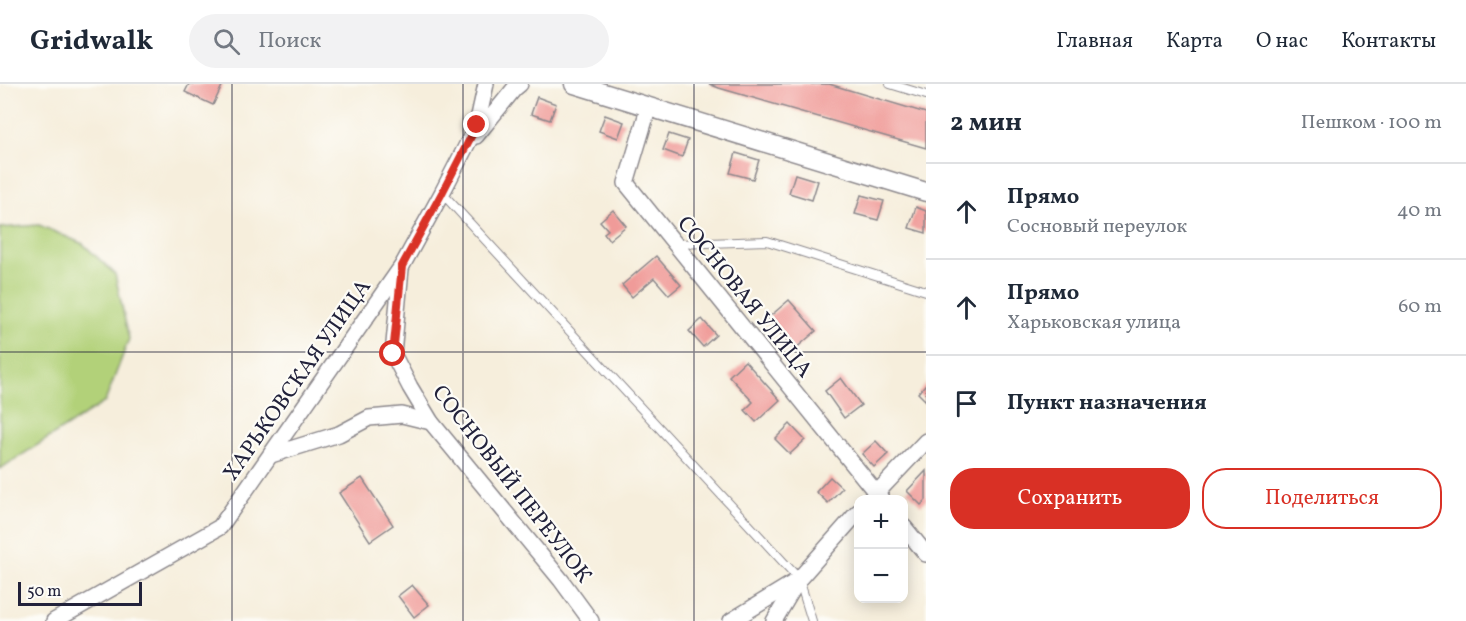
<!DOCTYPE html>
<html lang="ru">
<head>
<meta charset="utf-8">
<style>
  :root { --surface:#fff; --page:#f2f2f3; --text:#1f2937; --muted:#747a83; --line:#e0e1e3; --accent:#d93025 }
  body { margin:0; font-family:Vollkorn,serif; background:var(--page); color:var(--text) }
  .controls { position:absolute; right:18px; bottom:18px; display:grid; overflow:hidden; border-radius:12px; box-shadow:0 3px 15px #0003 }
  .controls button { width:54px; height:54px; display:grid; place-items:center; padding:0; border:0; border-bottom:2px solid var(--line); background:var(--surface); color:var(--text); font:30px sans-serif }
  .scale { position:absolute; left:18px; bottom:15px; width:124px; box-sizing:border-box; padding-left:6px; border:3px solid #22223b; border-top:0; font-size:16px; line-height:21px; white-space:nowrap; color:#22223b; -webkit-text-stroke:4px #fdfcf7; paint-order:stroke }
  .stop { position:absolute; width:18px; height:18px; margin:-14px; border:4px solid #d93025; border-radius:50%; background:#fff }
  .stop.end { background:#d93025; border-color:#fff; box-shadow:0 2px 6px #0008 }
  .list { margin:0; padding:0; list-style:none }
  h2 { display:flex; justify-content:space-between; align-items:center; height:78px; margin:0; padding:0 24px; font-size:26px }
  h2 small { font-size:20px; font-weight:400; color:var(--muted) }
  .list li { display:grid; grid-template-columns:39px 1fr auto; gap:18px; align-items:center; box-sizing:border-box; height:96px; padding:0 24px; border-top:2px solid var(--line) }
  .list b { display:block; font-size:22px; white-space:nowrap }
  .list p { margin:0; font-size:20px; white-space:nowrap; color:var(--muted) }
  .list em { font-size:20px; font-style:normal; color:var(--muted) }
  .actions { display:flex; gap:12px; padding:18px 24px }
  .actions a { flex:1; padding:14px 0; border:2px solid var(--accent); border-radius:24px; text-align:center; font-size:21px; color:var(--accent) }
  .actions .main { background:var(--accent); color:#fff }
  .icon { flex:none; width:33px; height:33px; fill:none; stroke:currentColor; stroke-width:2; stroke-linecap:round; stroke-linejoin:round }
  .map { position:relative; flex:none; width:926px; height:537px; overflow:hidden }
  header { display:flex; align-items:center; gap:36px; box-sizing:border-box; height:84px; padding:0 30px; background:var(--surface); border-bottom:2px solid var(--line) }
  header strong { font-size:28px }
  nav { display:flex; gap:33px; margin-inline-start:auto; font-size:21px }
  .search { width:420px; height:54px; background:var(--page); display:flex; align-items:center; gap:15px; box-sizing:border-box; padding:0 21px; border-radius:33px; color:var(--muted); font-size:22px }
  main { display:flex }
  aside { flex:1; background:var(--surface) }
  .map>svg:first-child { display:block }
  .green { fill:#b2d179; stroke:#6a7a5a; stroke-width:1.5 }
  .building { fill:#f09b99 }
  .lines { fill:none; stroke-linecap:round; stroke-linejoin:round }
  .service-casing { stroke:#8c888c; stroke-width:10 }
  .minor-casing { stroke:#8c888c; stroke-width:18 }
  .tertiary-casing { stroke:#8c888c; stroke-width:21 }
  .service { stroke:#fff; stroke-width:8 }
  .minor { stroke:#fff; stroke-width:15 }
  .tertiary { stroke:#fff; stroke-width:18 }
  .route { stroke:#d93025; stroke-width:8 }
  .grid { fill:none; stroke:#22223b; stroke-width:1.5; stroke-opacity:0.55 }
  .labels { text-anchor:middle; stroke-width:4.5; stroke-linejoin:round; paint-order:stroke }
  .street-label { font-size:22px; fill:#22223b; stroke:#fdfcf7 }
</style>
</head>
<body>
<header>
<strong>Gridwalk</strong>
<div class="search"><svg class="icon" aria-label="search" viewBox="0 0 24 24"><circle cx="10" cy="10" r="6"/><path d="M15 15l6 6"/></svg>Поиск</div>
<nav><a>Главная</a><a>Карта</a><a>О нас</a><a>Контакты</a></nav>
</header>
<main>
<div class="map">
<svg width="926" height="537" viewBox="0 0 926 537">
  <rect width="100%" height="100%" fill="#fdfcf7"/>
  <filter id="ink" filterUnits="userSpaceOnUse"><feTurbulence type="fractalNoise" baseFrequency=".0167" numOctaves="2"/><feDisplacementMap in="SourceGraphic" scale="12" xChannelSelector="R" yChannelSelector="G"/><feConvolveMatrix kernelMatrix="1 2 1 2 8 2 1 2 1" color-interpolation-filters="sRGB"/></filter>
  <filter id="wash" filterUnits="userSpaceOnUse"><feTurbulence type="fractalNoise" baseFrequency=".008" numOctaves="4" result="noise"/><feDisplacementMap in="SourceGraphic" scale="24" xChannelSelector="R" yChannelSelector="G"/><feGaussianBlur stdDeviation="1.35" result="paint"/><feColorMatrix in="noise" values="0 0 0 0 0 0 0 0 0 0 0 0 0 0 0 0 0 1.4 0 .05"/><feComposite in="paint" operator="in"/></filter>
  <g filter="url(#wash)">
    <rect width="100%" height="100%" fill="#f6eedc"/>
    <polygon class="green" points="39,141 83,160 115,190 129,255 105,318 0,385 0,144"/>
    <g id="blocks">
      <g class="building">
        <polygon points="189,0 223,0 213,21 185,8"/>
        <polygon points="709,0 829,0 926,29 926,64 719,4"/>
        <polygon points="537,13 556,20 550,36 531,30"/>
        <polygon points="605,31 624,38 618,54 599,47"/>
        <polygon points="669,50 688,56 682,73 663,66"/>
        <polygon points="736,69 759,76 753,95 730,89"/>
        <polygon points="795,90 818,97 812,116 789,109"/>
        <polygon points="861,111 884,117 878,136 855,130"/>
        <polygon points="916,123 926,127 926,149 909,144"/>
        <polygon points="613,126 626,142 609,156 604,149 608,146 600,137"/>
        <polygon points="656,172 681,201 669,211 654,194 632,213 622,201"/>
        <polygon points="789,216 816,247 794,266 768,234"/>
        <polygon points="702,235 716,251 703,263 689,247"/>
        <polygon points="745,277 780,316 756,338 745,326 753,318 729,292"/>
        <polygon points="841,294 861,321 844,334 825,307"/>
        <polygon points="926,300 926,317 918,309"/>
        <polygon points="790,340 805,356 790,370 775,355"/>
        <polygon points="876,357 888,370 874,383 862,370"/>
        <polygon points="926,387 926,416 921,421 907,407"/>
        <polygon points="830,393 842,404 828,419 816,408"/>
        <polygon points="362,394 393,441 370,457 339,409"/>
        <polygon points="412,501 429,521 414,533 398,512"/>
      </g>
    </g>
  </g>
  <g filter="url(#ink)">
    <use href="#blocks" fill-opacity="0" stroke="#8c888c" stroke-width="1.5"/>
    <g class="lines">
      <g class="service-casing">
        <g id="service">
          <polyline points="890,0 926,11"/>
          <polyline points="442,109 799,495 812,537"/>
          <polyline points="677,160 767,157 926,207"/>
        </g>
      </g>
      <g class="minor-casing">
        <g id="minor">
          <polyline points="649,22 626,99 882,416"/>
          <polyline points="476,52 514,5 520,0"/>
          <polyline points="401,185 393,270 410,303 431,338 561,496 591,537"/>
          <polyline points="271,371 339,350 369,334 402,331 431,338"/>
          <polyline points="870,416 926,357"/>
          <polyline points="904,443 926,470"/>
          <polyline points="54,537 220,443 402,182 442,109 477,41 486,0"/>
          <polyline points="731,537 795,498"/>
          <polyline points="774,537 799,495 858,428"/>
        </g>
      </g>
      <g class="tertiary-casing">
        <polyline id="tertiary" points="574,0 926,108"/>
      </g>
      <use href="#service" class="service"/>
      <use href="#minor" class="minor"/>
      <use href="#tertiary" class="tertiary"/>
    </g>
  </g>
  <g class="lines" filter="url(#ink)">
    <polyline class="route" points="393,270 402,182 442,109 477,41"/>
  </g>
  <path class="grid" d="M232,0V537M463,0V537M694,0V537M0,268H926"/>
  <g class="labels">
    <g class="street-label">
      <text transform="translate(746 212) rotate(51)" y="8">СОСНОВАЯ УЛИЦА</text>
      <text transform="translate(296 295) rotate(-55)" y="8">ХАРЬКОВСКАЯ УЛИЦА</text>
      <text transform="translate(513 399) rotate(52)" y="8">СОСНОВЫЙ ПЕРЕУЛОК</text>
    </g>
  </g>
</svg>
<div class="controls">
<button>+</button>
<button>−</button>
</div>
<div class="scale">50 m</div>
<div class="stop" style="left:393px;top:270px"></div>
<div class="stop end" style="left:477px;top:41px"></div>
</div>
<aside>
<h2>2 мин<small>Пешком · 100 m</small></h2>
<ul class="list">
<li><svg class="icon" aria-label="ahead" viewBox="0 0 24 24"><path d="M12 20V5M6 11l6-6 6 6"/></svg><div><b>Прямо</b><p>Сосновый переулок</p></div><em>40 m</em></li>
<li><svg class="icon" aria-label="ahead" viewBox="0 0 24 24"><path d="M12 20V5M6 11l6-6 6 6"/></svg><div><b>Прямо</b><p>Харьковская улица</p></div><em>60 m</em></li>
<li><svg class="icon" aria-label="arrive" viewBox="0 0 24 24"><path d="M6 21V4h12l-3 4 3 4H6"/></svg><div><b>Пункт назначения</b></div></li>
</ul>
<div class="actions"><a class="main">Сохранить</a><a>Поделиться</a></div>
</aside>
</main>
</body>
</html>
